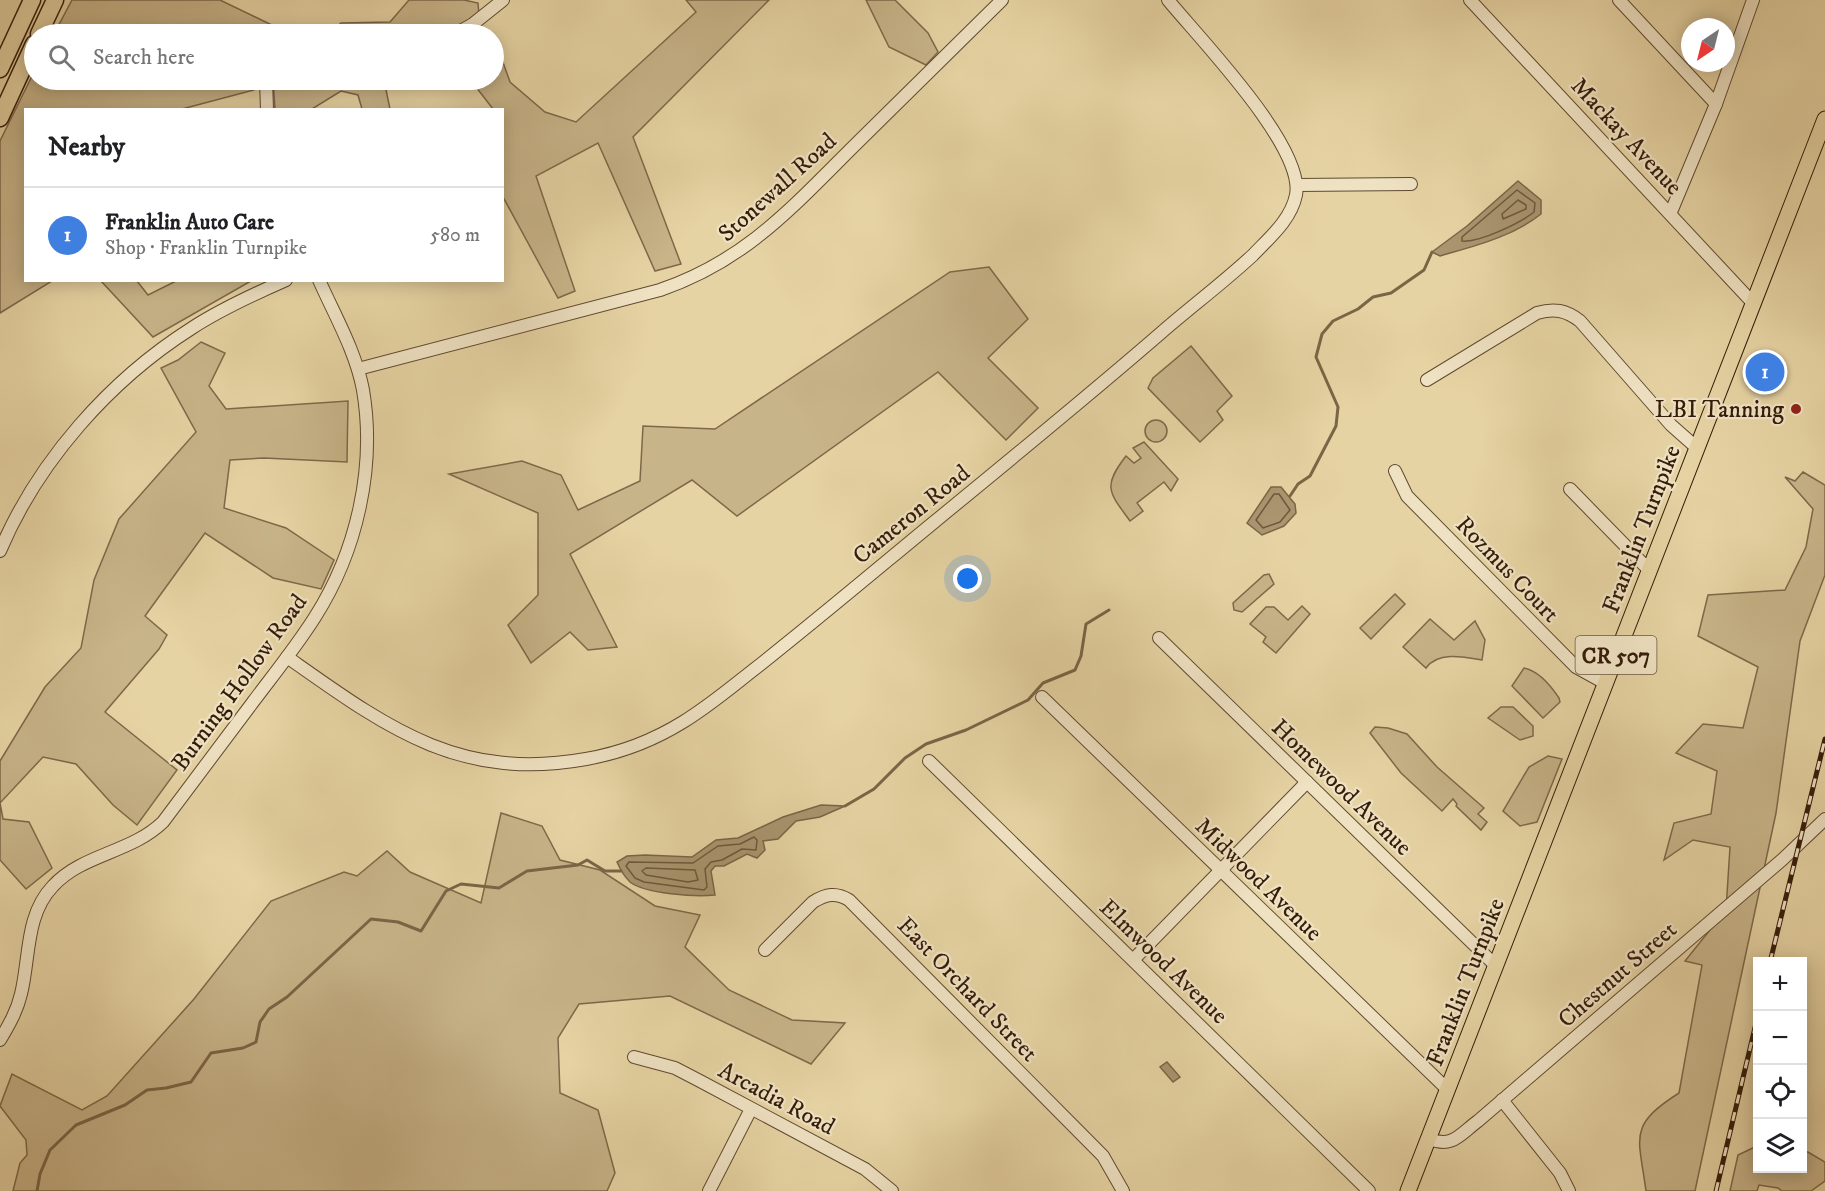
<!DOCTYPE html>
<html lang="en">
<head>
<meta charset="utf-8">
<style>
  :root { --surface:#fff; --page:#f6f6f6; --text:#202124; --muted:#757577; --line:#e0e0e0; --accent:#b45309 }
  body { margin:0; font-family:"IM FELL DW Pica",serif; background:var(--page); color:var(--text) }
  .controls { position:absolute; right:18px; bottom:18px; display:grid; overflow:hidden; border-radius:0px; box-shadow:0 3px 15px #0003 }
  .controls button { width:54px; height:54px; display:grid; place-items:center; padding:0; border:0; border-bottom:2px solid var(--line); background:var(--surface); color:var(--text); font:30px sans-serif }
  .compass { position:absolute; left:1681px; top:18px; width:54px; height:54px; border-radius:50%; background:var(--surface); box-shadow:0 3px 15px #0003; rotate:215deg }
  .you { position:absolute; left:968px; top:579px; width:21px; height:21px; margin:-15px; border:4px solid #fff; border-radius:50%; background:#1a73e8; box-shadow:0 0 0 9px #1a73e833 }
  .badge { display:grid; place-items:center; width:39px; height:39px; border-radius:50%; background:var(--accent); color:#fff; font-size:20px; font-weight:700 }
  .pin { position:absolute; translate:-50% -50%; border:3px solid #fff; box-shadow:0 2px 6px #0006 }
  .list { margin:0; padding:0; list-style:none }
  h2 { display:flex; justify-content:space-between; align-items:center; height:78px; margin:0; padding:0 24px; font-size:26px }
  h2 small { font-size:20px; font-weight:400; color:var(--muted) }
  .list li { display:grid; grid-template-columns:39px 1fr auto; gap:18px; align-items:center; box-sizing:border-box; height:96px; padding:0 24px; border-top:2px solid var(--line) }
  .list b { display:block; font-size:22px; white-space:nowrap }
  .list p { margin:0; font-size:20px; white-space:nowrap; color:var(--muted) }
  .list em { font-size:20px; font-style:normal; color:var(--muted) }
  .icon { flex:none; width:33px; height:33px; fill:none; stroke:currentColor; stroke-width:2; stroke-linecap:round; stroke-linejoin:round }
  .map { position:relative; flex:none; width:1825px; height:1191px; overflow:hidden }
  .search { position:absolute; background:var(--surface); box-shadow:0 3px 15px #0003; left:24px; top:24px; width:480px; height:66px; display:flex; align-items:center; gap:15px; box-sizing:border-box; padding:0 21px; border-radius:33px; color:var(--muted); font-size:22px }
  .panel { position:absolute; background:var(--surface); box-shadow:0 3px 15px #0003; left:24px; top:108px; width:480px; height:174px; border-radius:0px }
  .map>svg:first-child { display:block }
  .green { fill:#c8b489; stroke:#7e6849; stroke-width:1.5 }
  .water { fill:#a9956f; stroke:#7a6546; stroke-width:1.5 }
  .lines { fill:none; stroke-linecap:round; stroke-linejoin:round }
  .shore { stroke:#6e583c; stroke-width:1.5 }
  .stream { stroke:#7a6546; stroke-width:3 }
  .minor-casing { stroke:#604a30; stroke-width:14 }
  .major-casing { stroke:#341c09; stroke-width:17 }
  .highway-casing { stroke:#341c09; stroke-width:19 }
  .minor { stroke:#efe2c3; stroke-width:12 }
  .major { stroke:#e6d3a3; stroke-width:15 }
  .highway { stroke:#e6d3a3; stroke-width:16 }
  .rail-casing { stroke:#341c09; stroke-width:5 }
  .rail { stroke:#efe2c3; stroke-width:3; stroke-dasharray:9; stroke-linecap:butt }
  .poi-dot { fill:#8f2418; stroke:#efe2c3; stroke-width:2 }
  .labels { text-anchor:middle; stroke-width:4.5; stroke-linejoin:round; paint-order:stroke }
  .shield { fill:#efe2c3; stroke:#6c5741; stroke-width:1.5 }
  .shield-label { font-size:22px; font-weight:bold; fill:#341c09 }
  .street-label { font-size:24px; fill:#341c09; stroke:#efe2c3 }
  .poi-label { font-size:24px; fill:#341c09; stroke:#efe2c3; text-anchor:end }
</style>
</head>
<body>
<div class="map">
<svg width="1825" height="1191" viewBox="0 0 1825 1191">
  <rect width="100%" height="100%" fill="#e6d3a3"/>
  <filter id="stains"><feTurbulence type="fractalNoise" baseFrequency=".00333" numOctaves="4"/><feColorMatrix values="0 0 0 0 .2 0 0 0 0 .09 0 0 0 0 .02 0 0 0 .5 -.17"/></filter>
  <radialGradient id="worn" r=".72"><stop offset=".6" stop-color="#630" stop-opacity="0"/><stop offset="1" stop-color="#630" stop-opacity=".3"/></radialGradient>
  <g class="green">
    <polygon points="72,0 220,0 272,25 267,34 54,34"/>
    <polygon points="409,0 464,0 478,3 480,29 468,34 329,34 341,23 390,22"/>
    <polygon points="686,0 769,0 633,137 681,264 655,271 598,143 536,176 575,291 558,298 503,197 502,110 493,109 476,87 477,80 494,80 494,52 499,51 510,82 545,112 576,122 696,12"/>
    <polygon points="866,0 895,0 928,33 938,52 926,65 889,47"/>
    <polygon points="34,72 34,80 254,80 254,90 182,109 26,110 26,280 52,281 0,313 0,141"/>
    <polygon points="273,80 384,80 390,109 362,109 358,95 341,91 312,109 275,109"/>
    <polygon points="989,267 1028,319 988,358 1038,408 1006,440 938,372 737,516 692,480 570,554 617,647 588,650 570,632 531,663 508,625 538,595 538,513 449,474 522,461 561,475 578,510 640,481 643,426 715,429 950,272"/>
    <polygon points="101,281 137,281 148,295 176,281 251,281 153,337"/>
    <polygon points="201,342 225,353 209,386 226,409 348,401 347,462 264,458 230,460 224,508 286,528 334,560 321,589 273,578 205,533 145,616 167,635 159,649 105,712 177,770 137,825 113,805 76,764 43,757 0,803 0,761 45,687 81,648 94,580 119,519 196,432 161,368 178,360"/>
    <polygon points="1191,346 1232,396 1217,411 1223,420 1200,442 1148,388 1153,378"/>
    <circle cx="1156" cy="431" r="11"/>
    <path d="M1144,442L1178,479L1171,491L1164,482L1137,503L1143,511L1130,521C1109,492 1102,487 1126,456L1134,463L1141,458L1133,448Z"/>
    <path d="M1803,472L1825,485V575L1800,641L1776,813L1695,1191H1646C1639,1137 1627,1126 1679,1093L1702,965L1685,961L1726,910L1730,847L1693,840L1664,860L1674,823L1711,814L1717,771L1676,753L1703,724L1743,728L1758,667L1698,636L1708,595L1785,590L1806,547L1813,509L1785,477L1795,481Z"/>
    <polygon points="1269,574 1274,584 1242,612 1234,610 1233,603 1264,575"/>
    <polygon points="1395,594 1405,604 1371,639 1360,628"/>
    <polygon points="1302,606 1310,614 1276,653 1263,642 1266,637 1250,624 1266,607 1274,607 1288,620"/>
    <path d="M1430,619L1454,640L1475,621L1485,640L1482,660C1465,657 1438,651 1426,668L1403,647Z"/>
    <path d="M1524,668C1539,671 1551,686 1559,698L1560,702L1543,718L1512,686Z"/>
    <polygon points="1501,707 1513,707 1533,726 1533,736 1520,740 1488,718"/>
    <polygon points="1375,727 1388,728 1407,734 1437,767 1484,808 1478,814 1487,822 1481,830 1456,806 1457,804 1453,799 1442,811 1401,773 1370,733"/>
    <polygon points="1548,756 1562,759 1537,822 1520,826 1503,811 1529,767"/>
    <polygon points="0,803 3,819 29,822 52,868 26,889 0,860"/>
    <polygon points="501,813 542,826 560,860 600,870 655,906 700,915 685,947 729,990 792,1020 845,1023 811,1064 670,996 579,1004 558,1038 560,1093 598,1110 615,1173 607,1191 13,1191 20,1163 27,1155 26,1140 0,1106 12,1074 82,1110 107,1096 194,999 271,901 344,872 357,876 387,851 410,872 481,903"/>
    <polygon points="1757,1146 1758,1168 1802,1168 1803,1152 1808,1152 1825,1162 1825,1181 1811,1191 1782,1191 1778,1188 1759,1185 1757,1191 1730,1191 1738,1155"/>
  </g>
  <g class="water">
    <path d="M1518,181L1541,200V214C1512,237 1474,246 1440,256L1432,252L1467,226Z"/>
    <polygon points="1271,487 1281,487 1295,504 1296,513 1284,526 1262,535 1247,523"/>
    <path d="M821,805L845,806L820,817L796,821L778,839L763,841L765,850L757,858L747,854L724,866H715L711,871L715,895C696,897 645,894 630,882C624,876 620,869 617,862L627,856L645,855L692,857L716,840L738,838L783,817Z"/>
    <polygon points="1167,1062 1180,1077 1173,1082 1160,1067"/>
  </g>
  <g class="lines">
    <g class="shore">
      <path d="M1517,190L1535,203L1534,212C1520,223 1479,243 1462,241V237Z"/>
      <polygon points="1518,200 1526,205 1526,209 1503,219 1502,214"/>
      <polygon points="1274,494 1279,494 1290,510 1280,522 1263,528 1256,520"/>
      <polygon points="754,837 757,840 756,850 742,849 722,860 711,862 705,869 707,887 704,890 644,882 635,878 626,866 629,862 693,863 718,846 740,844"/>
      <polygon points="646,868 695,870 698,880 688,882 646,875 642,871"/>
    </g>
    <g class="stream">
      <polyline points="1290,496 1298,484 1310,476 1336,426 1338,407 1316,357 1322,334 1333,321 1358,309 1373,297 1391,293 1424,270 1432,252"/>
      <polyline points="845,806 874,789 905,758 926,744 966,730 1028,700 1043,683 1075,670 1081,656 1086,624 1109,610"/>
      <polyline points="37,1191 40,1174 50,1150 76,1125 125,1105 147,1090 166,1088 191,1082 211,1053 243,1048 256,1042 260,1022 269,1009 287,997 371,919 398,922 421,931 446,891 461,884 499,888 527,871 578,865 587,860 605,871 621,871"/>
    </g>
    <g class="minor-casing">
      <g id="minor">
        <polyline points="1470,0 1752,302"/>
        <polyline points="1619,0 1716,104"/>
        <polyline points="455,34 473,24 503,0"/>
        <polyline points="266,80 267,110"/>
        <polyline points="1297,185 1411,184"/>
        <polyline points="1671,212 1716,104 1753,0"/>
        <path d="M358,369L660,290C748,260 795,204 859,141C907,94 954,47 1002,0"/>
        <path d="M1427,380L1537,313C1554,308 1566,310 1580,321L1671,425L1697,448"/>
        <polyline points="1395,471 1407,496 1576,667 1605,683"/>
        <polyline points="1570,489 1649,570"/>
        <path d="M0,551C38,461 110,380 192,328C221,309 254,294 286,280"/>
        <polyline points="1159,638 1496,966"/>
        <path d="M287,657C385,726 458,782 586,759C620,753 654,740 683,722C711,705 735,684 761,664C819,618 876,570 933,523C1010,460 1087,397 1162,332C1192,306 1224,282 1253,255C1269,238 1291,220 1296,195C1305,147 1200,39 1168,0"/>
        <polyline points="1042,697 1448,1090"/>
        <polyline points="929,761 1369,1191"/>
        <path d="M765,950L813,902C826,894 836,892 849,900L1103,1156L1123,1191"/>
        <polyline points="1133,960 1307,782"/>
        <path d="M0,1040C9,1025 17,1011 21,994C30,958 25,915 53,886C82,854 131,853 163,822C193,782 223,742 253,702C274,674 296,647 315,617C357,551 376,467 363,390C356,352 335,316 319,280"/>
        <polyline points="634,1057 675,1068 700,1081 865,1169 892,1191"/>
        <polyline points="1502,1100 1560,1173 1569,1191"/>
        <path d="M1429,1139C1453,1148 1459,1135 1478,1121L1783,859L1825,819"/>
        <polyline points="709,1191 751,1109"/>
      </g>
    </g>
    <g class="major-casing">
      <polyline id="major" points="1408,1191 1825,119"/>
    </g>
    <g class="highway-casing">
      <g id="highway">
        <polyline points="39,34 55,0"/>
        <polyline points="0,69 32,0"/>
        <polyline points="0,118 34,44"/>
      </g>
    </g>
    <use href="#minor" class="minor"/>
    <use href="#major" class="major"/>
    <use href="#highway" class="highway"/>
    <g class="rail-casing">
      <g id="rail">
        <polyline points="1770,962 1825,739"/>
        <polyline points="1716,1191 1758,1015"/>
      </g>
    </g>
    <use href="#rail" class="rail"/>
  </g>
  <circle class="poi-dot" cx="1796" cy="409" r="6"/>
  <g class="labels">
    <rect class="shield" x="1575.5" y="636" width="81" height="38" rx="4.5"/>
    <g class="shield-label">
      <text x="1616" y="663">CR 507</text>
    </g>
    <g class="street-label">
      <text transform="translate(1627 136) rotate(47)" y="8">Mackay Avenue</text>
      <text transform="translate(777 187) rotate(-42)" y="8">Stonewall Road</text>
      <text transform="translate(911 514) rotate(-39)" y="8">Cameron Road</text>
      <text transform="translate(1641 529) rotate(-69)" y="8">Franklin Turnpike</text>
      <text transform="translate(1508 569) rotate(46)" y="8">Rozmus Court</text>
      <text transform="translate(239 682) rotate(-54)" y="8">Burning Hollow Road</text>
      <text transform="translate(1342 787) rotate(44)" y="8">Homewood Avenue</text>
      <text transform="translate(1259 879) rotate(44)" y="8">Midwood Avenue</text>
      <text transform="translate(1164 961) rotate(44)" y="8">Elmwood Avenue</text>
      <text transform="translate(1617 974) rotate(-41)" y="8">Chestnut Street</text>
      <text transform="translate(1465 982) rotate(-69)" y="8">Franklin Turnpike</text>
      <text transform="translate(968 989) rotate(46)" y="8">East Orchard Street</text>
      <text transform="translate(777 1098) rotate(28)" y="8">Arcadia Road</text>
    </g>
    <g class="poi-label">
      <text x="1784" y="417">LBI Tanning</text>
    </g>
  </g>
  <rect width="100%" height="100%" filter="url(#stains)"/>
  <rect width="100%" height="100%" fill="url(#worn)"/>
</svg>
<div class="controls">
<button>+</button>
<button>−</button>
<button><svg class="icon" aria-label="locate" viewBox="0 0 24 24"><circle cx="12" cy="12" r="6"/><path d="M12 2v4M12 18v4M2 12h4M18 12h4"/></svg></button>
<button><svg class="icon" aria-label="layers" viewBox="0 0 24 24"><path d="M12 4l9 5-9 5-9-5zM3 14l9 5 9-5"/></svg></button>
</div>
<svg class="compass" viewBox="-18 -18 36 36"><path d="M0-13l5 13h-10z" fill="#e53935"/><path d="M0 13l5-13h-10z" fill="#757577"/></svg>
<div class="you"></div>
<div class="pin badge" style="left:1765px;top:372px;background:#3f7fe0">1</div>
<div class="search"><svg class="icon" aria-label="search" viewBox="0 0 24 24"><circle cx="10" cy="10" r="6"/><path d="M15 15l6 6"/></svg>Search here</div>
<section class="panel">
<h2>Nearby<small></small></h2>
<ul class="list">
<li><span class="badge" style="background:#3f7fe0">1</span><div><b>Franklin Auto Care</b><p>Shop · Franklin Turnpike</p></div><em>580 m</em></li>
</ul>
</section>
</div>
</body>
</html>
